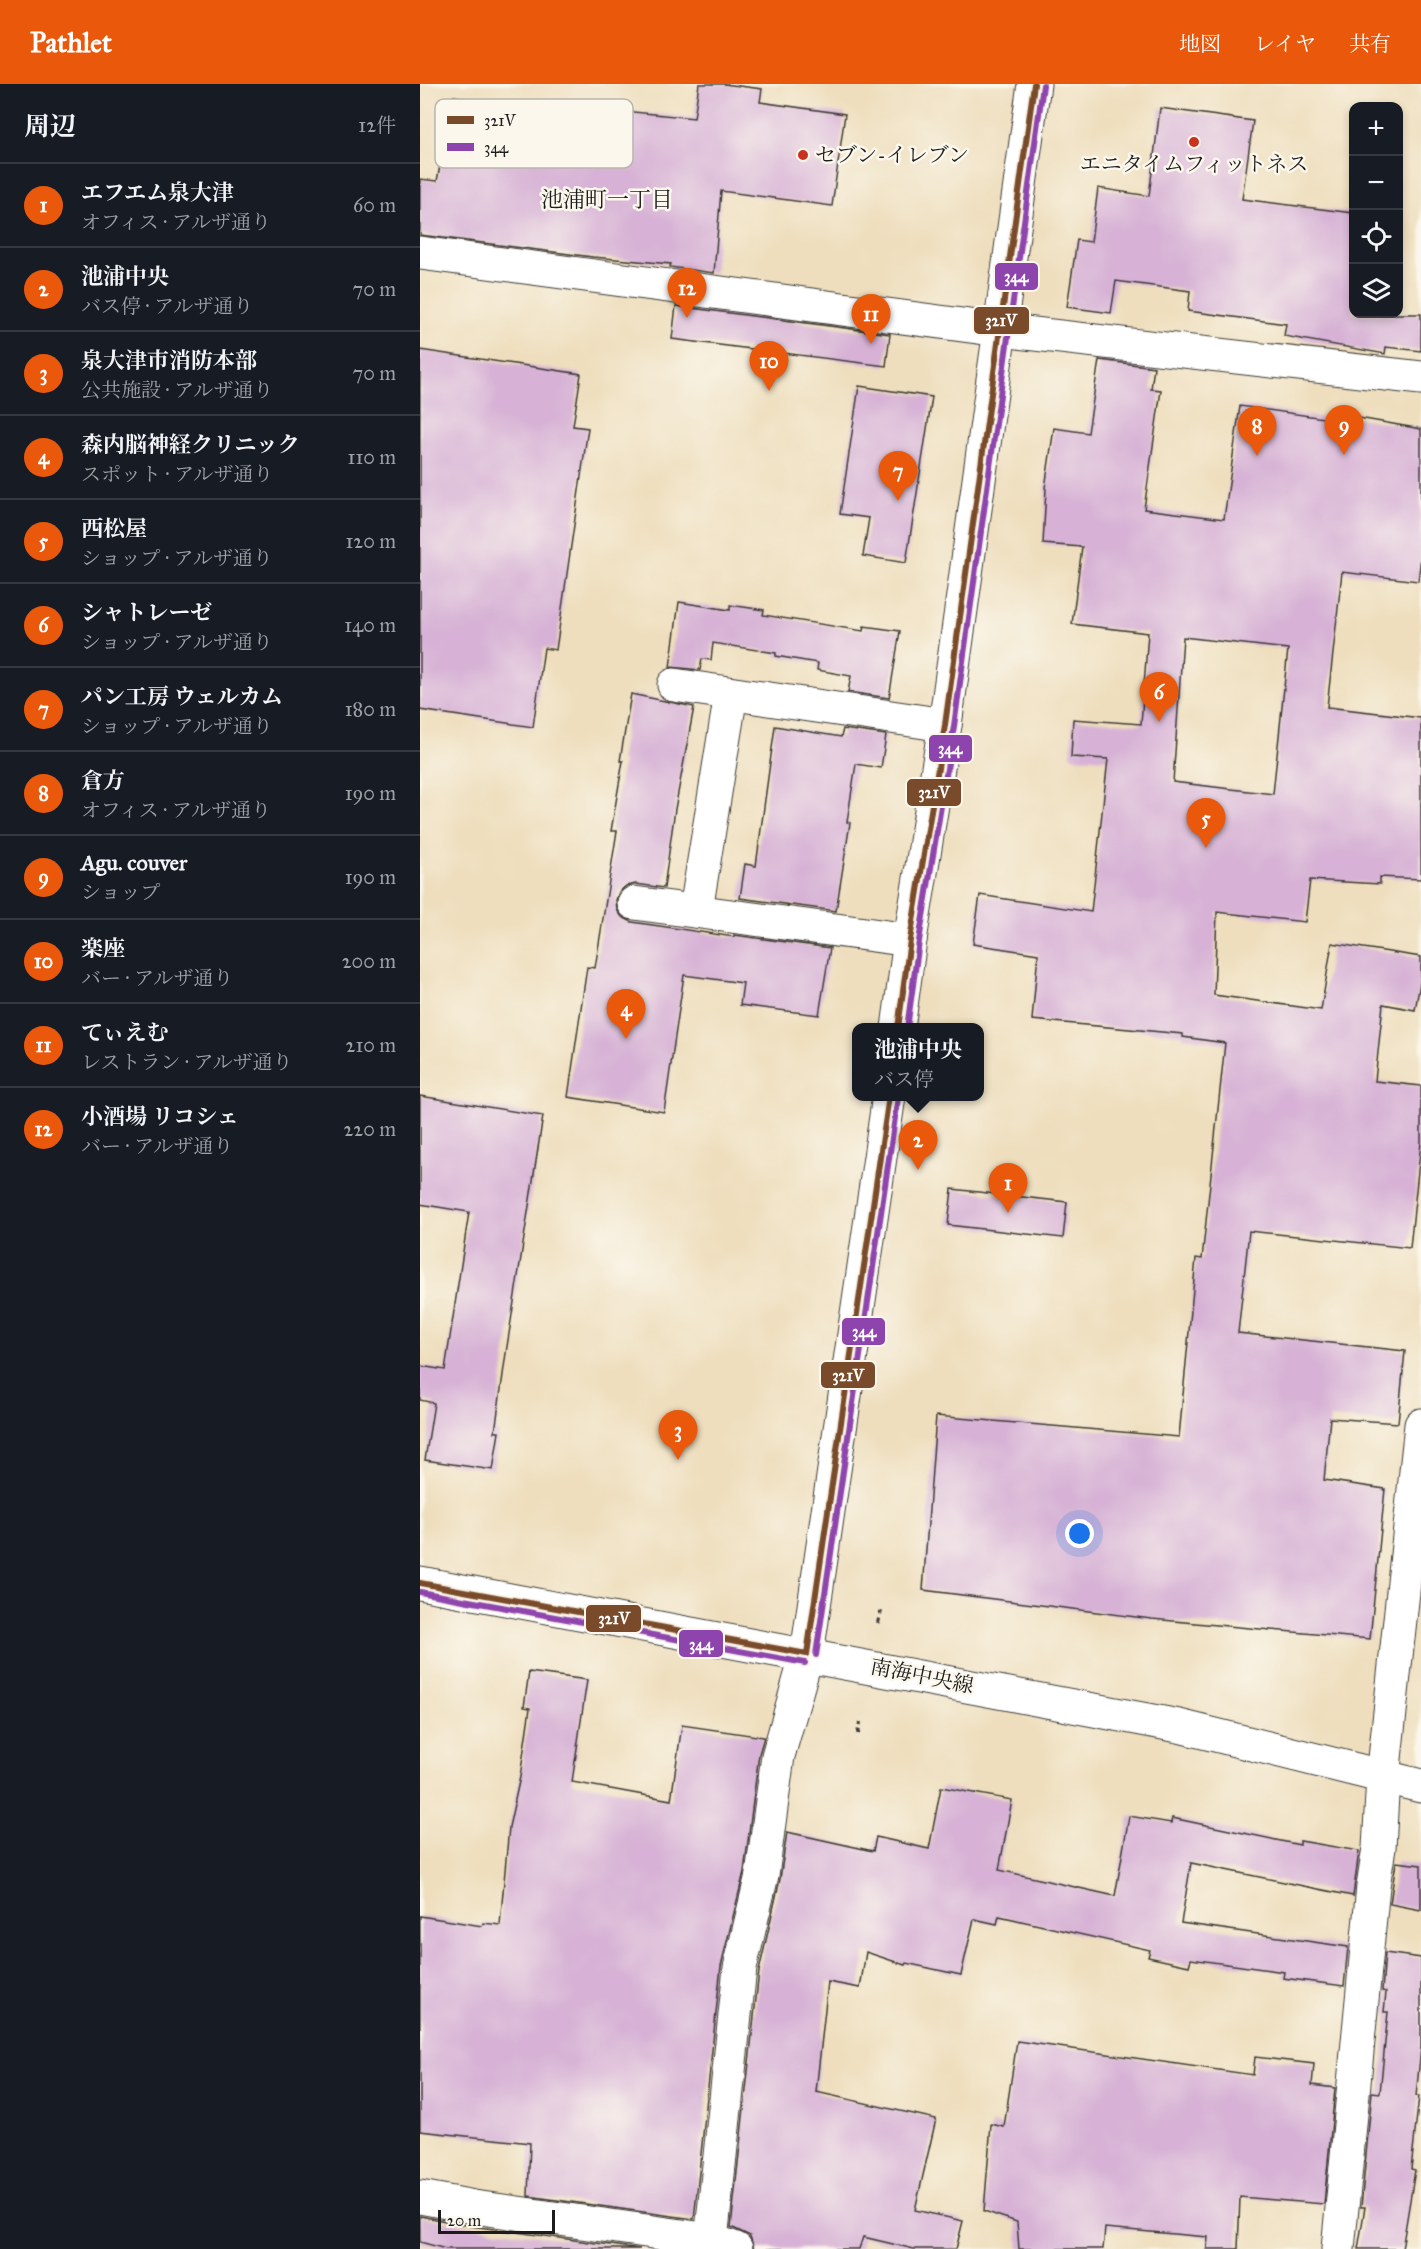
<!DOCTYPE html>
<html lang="ja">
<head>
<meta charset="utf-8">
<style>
  :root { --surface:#171b24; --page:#242831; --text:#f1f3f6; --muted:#9ea1a6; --line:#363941; --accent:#ea580c }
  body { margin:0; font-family:"IM FELL Great Primer","Noto Serif JP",serif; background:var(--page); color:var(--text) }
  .controls { position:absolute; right:18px; top:18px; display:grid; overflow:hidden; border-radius:12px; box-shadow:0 3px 9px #0003 }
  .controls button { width:54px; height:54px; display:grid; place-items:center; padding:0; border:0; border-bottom:2px solid var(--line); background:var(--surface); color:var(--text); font:30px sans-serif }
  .scale { position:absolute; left:18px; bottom:15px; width:117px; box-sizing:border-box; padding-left:6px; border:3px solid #1c1c1c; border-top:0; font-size:16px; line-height:21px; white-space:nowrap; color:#1c1c1c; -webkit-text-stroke:4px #fbf7ec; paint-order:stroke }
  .you { position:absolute; left:660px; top:1450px; width:21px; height:21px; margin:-15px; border:4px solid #fff; border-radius:50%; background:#1a73e8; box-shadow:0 0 0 9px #1a73e833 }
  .badge { display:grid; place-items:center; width:39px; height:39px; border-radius:50%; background:var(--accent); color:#fff; font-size:20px; font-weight:700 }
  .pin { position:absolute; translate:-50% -50px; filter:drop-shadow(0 2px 3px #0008) }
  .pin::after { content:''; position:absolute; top:32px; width:21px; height:18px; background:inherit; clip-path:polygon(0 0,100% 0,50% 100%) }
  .popup { position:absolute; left:432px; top:939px; width:132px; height:78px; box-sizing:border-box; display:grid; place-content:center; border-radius:12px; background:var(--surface); filter:drop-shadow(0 2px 4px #0005); font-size:20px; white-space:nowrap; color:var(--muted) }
  .popup b { font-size:22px; color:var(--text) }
  .popup::after { content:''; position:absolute; left:50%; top:100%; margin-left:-12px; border:12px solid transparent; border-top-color:var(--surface) }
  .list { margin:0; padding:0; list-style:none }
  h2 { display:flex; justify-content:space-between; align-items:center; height:78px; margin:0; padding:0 24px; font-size:26px }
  h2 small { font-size:20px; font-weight:400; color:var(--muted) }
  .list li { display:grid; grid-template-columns:39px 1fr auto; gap:18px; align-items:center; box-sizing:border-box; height:84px; padding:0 24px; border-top:2px solid var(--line) }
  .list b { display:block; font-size:22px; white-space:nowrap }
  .list p { margin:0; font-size:20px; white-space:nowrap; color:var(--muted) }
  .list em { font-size:20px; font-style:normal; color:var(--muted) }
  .icon { flex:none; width:33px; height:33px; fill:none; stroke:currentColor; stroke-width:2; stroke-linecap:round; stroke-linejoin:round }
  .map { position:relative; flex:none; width:1001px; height:2165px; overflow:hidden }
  header { display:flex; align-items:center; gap:36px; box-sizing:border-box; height:84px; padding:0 30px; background:var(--accent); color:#fff }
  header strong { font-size:28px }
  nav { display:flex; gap:33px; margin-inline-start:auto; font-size:21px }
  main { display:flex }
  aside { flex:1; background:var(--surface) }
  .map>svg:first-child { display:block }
  .building { fill:#d7b2d6; fill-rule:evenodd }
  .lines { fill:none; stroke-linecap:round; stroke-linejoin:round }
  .street-casing { stroke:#3c3934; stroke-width:35 }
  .secondary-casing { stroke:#3c3934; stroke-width:35 }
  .path { stroke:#3c3934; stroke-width:4; stroke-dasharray:4.5 4.5; stroke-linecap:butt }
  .street { stroke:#fff; stroke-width:33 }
  .secondary { stroke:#fff; stroke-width:33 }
  .bus-1-casing { stroke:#fbf7ec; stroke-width:10 }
  .bus-2-casing { stroke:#fbf7ec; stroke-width:10 }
  .bus-1 { stroke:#7a4b2a; stroke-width:6 }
  .bus-2 { stroke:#8e44ad; stroke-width:6 }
  .poi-dot { fill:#c8321e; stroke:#fbf7ec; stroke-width:2 }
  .labels { text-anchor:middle; stroke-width:5; stroke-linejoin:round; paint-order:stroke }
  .poi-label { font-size:21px; fill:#1c1c1c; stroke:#fbf7ec; text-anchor:start }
  .street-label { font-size:21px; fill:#1c1c1c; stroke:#fbf7ec }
  .neighbourhood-label { font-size:22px; fill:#1c1c1c; stroke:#fbf7ec }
  .key { fill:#fbf7ec; stroke:#b8b5ae; stroke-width:1.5 }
  .key-label { font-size:16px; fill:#1c1c1c }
  .line-badge { stroke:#fbf7ec; stroke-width:2 }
  .badge-label { font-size:16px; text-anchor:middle; font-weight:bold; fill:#fff }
</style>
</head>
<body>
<header>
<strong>Pathlet</strong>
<nav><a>地図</a><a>レイヤ</a><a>共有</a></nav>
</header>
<main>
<aside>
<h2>周辺<small>12件</small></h2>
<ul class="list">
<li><span class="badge">1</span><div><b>エフエム泉大津</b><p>オフィス · アルザ通り</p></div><em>60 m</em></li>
<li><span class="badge">2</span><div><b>池浦中央</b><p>バス停 · アルザ通り</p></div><em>70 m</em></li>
<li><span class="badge">3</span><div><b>泉大津市消防本部</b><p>公共施設 · アルザ通り</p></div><em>70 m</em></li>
<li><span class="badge">4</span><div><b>森内脳神経クリニック</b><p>スポット · アルザ通り</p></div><em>110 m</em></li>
<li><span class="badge">5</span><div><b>西松屋</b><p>ショップ · アルザ通り</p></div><em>120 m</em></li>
<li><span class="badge">6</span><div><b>シャトレーゼ</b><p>ショップ · アルザ通り</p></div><em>140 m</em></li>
<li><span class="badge">7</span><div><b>パン工房 ウェルカム</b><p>ショップ · アルザ通り</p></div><em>180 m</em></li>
<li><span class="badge">8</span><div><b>倉方</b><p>オフィス · アルザ通り</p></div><em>190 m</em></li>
<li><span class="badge">9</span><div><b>Agu. couver</b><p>ショップ</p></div><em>190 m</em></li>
<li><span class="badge">10</span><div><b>楽座</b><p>バー · アルザ通り</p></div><em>200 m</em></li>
<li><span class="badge">11</span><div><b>てぃえむ</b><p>レストラン · アルザ通り</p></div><em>210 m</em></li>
<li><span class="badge">12</span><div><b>小酒場 リコシェ</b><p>バー · アルザ通り</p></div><em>220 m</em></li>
</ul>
</aside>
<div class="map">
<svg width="1001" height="2165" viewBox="0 0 1001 2165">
  <rect width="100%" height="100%" fill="#fbf7ec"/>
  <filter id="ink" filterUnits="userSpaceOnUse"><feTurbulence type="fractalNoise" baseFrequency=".0167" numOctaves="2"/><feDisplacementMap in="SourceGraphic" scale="12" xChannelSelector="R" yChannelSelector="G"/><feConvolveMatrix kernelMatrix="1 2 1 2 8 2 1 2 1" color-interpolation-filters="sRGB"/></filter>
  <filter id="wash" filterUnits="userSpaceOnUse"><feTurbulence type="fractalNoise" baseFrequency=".008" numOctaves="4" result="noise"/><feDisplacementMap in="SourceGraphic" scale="24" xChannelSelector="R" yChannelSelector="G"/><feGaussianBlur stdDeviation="1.35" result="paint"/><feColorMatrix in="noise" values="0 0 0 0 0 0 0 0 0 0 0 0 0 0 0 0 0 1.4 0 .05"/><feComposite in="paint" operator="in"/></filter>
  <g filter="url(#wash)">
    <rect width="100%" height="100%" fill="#eedebd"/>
    <g id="blocks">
      <g class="building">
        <polygon points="279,0 304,0 342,5 340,18 425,30 412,122 301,107 294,189 250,183 251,180 173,173 0,151 0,95 17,97 34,12 141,34 142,21 274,34"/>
        <polygon points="740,24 833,37 822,115 933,129 933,230 1001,230 1001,267 966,263 965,270 864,252 866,240 768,227 770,207 696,197 691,229 647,223 657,156 671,158 678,104 729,112"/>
        <polygon points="256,222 470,250 466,282 252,255"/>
        <polygon points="0,266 161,290 153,342 168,344 136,566 124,564 113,643 0,626"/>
        <path d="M679,276L734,283L731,305L741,306L724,425L804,435L820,322L910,335L911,329L1001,345V473L998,497L922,488L907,623L1001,634V795L960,793V800L890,796L885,838L797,828L794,911L901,926L912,859L1001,873V894L995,926L963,920L955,997L1001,1002V1058L990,1164L829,1147L818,1249L985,1267L978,1339L910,1334L904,1396L965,1405L950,1555L732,1535L503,1506L516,1332L759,1353L776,1174L782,1175L805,959L763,953V950L612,936L618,870L553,860L560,811L671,828L688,675L651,673L653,635L721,640L728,549L652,540L662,463L623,460L626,405L625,404L634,344L668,349ZM763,553L868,565L853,710L753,698Z"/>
        <polygon points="439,302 512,313 486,479 443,472 449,434 420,430"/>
        <polygon points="259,518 310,526 310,521 344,526 343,531 443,547 444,542 480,547 469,614 428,608 431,592 397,586 398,579 356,572 356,569 293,559 291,576 282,575 280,586 250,583"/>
        <polygon points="211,610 274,623 255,725 244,804 216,800 206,802 199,808 196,816 197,826 202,833 212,838 314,853 314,851 410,864 399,931 320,921 323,899 264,891 244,1028 148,1013 167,883 175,884 186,816 197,747 191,747 203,677 200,677"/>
        <polygon points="355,642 421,653 423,645 466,651 461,684 436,680 427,738 430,739 416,827 320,814 325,780 336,782"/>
        <polygon points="0,1012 123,1032 86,1269 75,1348 79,1348 73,1386 5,1376 14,1319 0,1316 0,1282 25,1286 49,1128 0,1120"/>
        <polygon points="532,1105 647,1118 643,1154 528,1141"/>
        <polygon points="109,1588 167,1596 152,1698 251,1716 262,1641 344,1653 339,1670 324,1788 301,1882 274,2135 108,2112 110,2059 0,2047 0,1832 62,1842 63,1839 80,1841 89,1743 100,1693 110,1624 104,1623"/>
        <polygon points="521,1703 592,1716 579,1786 695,1812 709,1732 751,1739 752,1734 880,1761 880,1757 939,1767 933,1812 771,1779 761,1839 928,1863 924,1902 863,1894 864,1888 771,1875 769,1882 728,1873 730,1866 579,1832 577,1840 554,1835 541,1891 486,1879 485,1881 446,1868 440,1904 408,1898 396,2008 516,2035 495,2126 543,2137 536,2165 494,2165 443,2153 439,2165 334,2165 330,2152 311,2143 339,1887 360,1795 367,1748 453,1767 456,1753 509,1765"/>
        <polygon points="976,1778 1001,1781 1001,1826 970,1820"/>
        <polygon points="965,1869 1001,1874 1001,1964 996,2012 999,2012 991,2085 995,2086 982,2165 938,2165 945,2123 941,2123 952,2008 960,2009 968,1928 964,1928 966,1908 962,1907"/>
        <polygon points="597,1957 833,1991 835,1973 894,1980 892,2001 915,2004 904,2120 820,2113 818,2165 787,2165 788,2153 685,2144 683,2165 599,2165 597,2138 564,2127 571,2040 584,2043"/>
        <polygon points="0,2132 51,2142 220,2165 26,2165 0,2158"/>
      </g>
    </g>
  </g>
  <g filter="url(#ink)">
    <use href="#blocks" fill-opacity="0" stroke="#3c3934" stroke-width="1.5"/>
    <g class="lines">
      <g class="street-casing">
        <g id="street">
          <polyline points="0,169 580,246 1001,294"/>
          <polyline points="254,601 525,641"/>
          <polyline points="214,819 490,856"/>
          <polyline points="276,826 311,610"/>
          <polyline points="0,2113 54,2123 291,2156 316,2165"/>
          <polyline points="289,2165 291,2156 320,1884 342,1791 358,1672 387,1570"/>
          <polyline points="918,2165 953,1802 959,1764 963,1693 1001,1341"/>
        </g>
      </g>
      <g class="secondary-casing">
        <g id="secondary">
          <polyline points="478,944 490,856 525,641 614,0"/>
          <polyline points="0,1499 759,1642 1001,1702"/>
          <polyline points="387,1570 469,1012"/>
        </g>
      </g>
      <g class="path">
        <polyline points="458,1539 461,1527"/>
        <polyline points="438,1650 440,1638"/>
      </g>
      <use href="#street" class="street"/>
      <use href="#secondary" class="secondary"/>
      <g class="bus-1-casing">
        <g id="bus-1">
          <polyline points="478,944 490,856 525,641 614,0"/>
          <polyline points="0,1499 387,1570"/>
          <polyline points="387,1570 469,1012"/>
        </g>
      </g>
      <g class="bus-2-casing">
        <g id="bus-2">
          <polyline points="487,944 499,857 534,642 623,1"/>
          <polyline points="0,1508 385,1579"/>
          <polyline points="396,1571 478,1013"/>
        </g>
      </g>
      <use href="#bus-1" class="bus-1"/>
      <use href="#bus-2" class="bus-2"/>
    </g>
  </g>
  <g class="poi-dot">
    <circle cx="774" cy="58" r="6"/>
    <circle cx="383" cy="71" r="6"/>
  </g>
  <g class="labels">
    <g class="poi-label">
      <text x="395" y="78">セブン-イレブン</text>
      <text x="774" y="87" text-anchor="middle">エニタイムフィットネス</text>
    </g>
    <g class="street-label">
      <text transform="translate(502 1592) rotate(11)" y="7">南海中央線</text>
    </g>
    <g class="neighbourhood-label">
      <text x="187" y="123">池浦町一丁目</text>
    </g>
  </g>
  <rect x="15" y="15" width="198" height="69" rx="9" class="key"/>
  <rect x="27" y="32" width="27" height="8" fill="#7a4b2a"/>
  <rect x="27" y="59" width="27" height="8" fill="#8e44ad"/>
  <g class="key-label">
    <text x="64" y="42">321V</text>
    <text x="64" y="69">344</text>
  </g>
  <g class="line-badge">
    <rect x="574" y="178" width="45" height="29" rx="6" fill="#8e44ad"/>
    <rect x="553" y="222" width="57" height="29" rx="6" fill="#7a4b2a"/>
    <rect x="508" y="650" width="45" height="29" rx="6" fill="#8e44ad"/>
    <rect x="486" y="694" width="56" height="29" rx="6" fill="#7a4b2a"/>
    <rect x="421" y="1233" width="45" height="29" rx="6" fill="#8e44ad"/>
    <rect x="400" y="1277" width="56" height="28" rx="6" fill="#7a4b2a"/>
    <rect x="165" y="1520" width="57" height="29" rx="6" fill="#7a4b2a"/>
    <rect x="258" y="1545" width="46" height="29" rx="6" fill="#8e44ad"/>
  </g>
  <g class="badge-label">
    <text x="596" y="198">344</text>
    <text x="581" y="242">321V</text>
    <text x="530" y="670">344</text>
    <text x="514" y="714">321V</text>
    <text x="444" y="1253">344</text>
    <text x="428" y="1297">321V</text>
    <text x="194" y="1540">321V</text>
    <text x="281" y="1566">344</text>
  </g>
</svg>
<div class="controls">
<button>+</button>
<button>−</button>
<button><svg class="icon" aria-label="locate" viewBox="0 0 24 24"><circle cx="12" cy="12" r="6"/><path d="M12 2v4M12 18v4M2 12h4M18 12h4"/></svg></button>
<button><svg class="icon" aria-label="layers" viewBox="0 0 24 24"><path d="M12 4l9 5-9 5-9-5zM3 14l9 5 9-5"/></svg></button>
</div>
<div class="scale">20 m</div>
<div class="you"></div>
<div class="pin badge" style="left:588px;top:1129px">1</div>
<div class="pin badge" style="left:498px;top:1086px">2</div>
<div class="popup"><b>池浦中央</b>バス停</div>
<div class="pin badge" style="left:258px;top:1376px">3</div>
<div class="pin badge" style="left:206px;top:955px">4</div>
<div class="pin badge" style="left:786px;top:764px">5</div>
<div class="pin badge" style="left:739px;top:638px">6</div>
<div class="pin badge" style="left:478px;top:417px">7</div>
<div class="pin badge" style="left:837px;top:372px">8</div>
<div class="pin badge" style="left:924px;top:371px">9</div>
<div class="pin badge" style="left:349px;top:307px">10</div>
<div class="pin badge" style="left:451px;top:260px">11</div>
<div class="pin badge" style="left:267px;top:234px">12</div>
</div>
</main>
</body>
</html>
